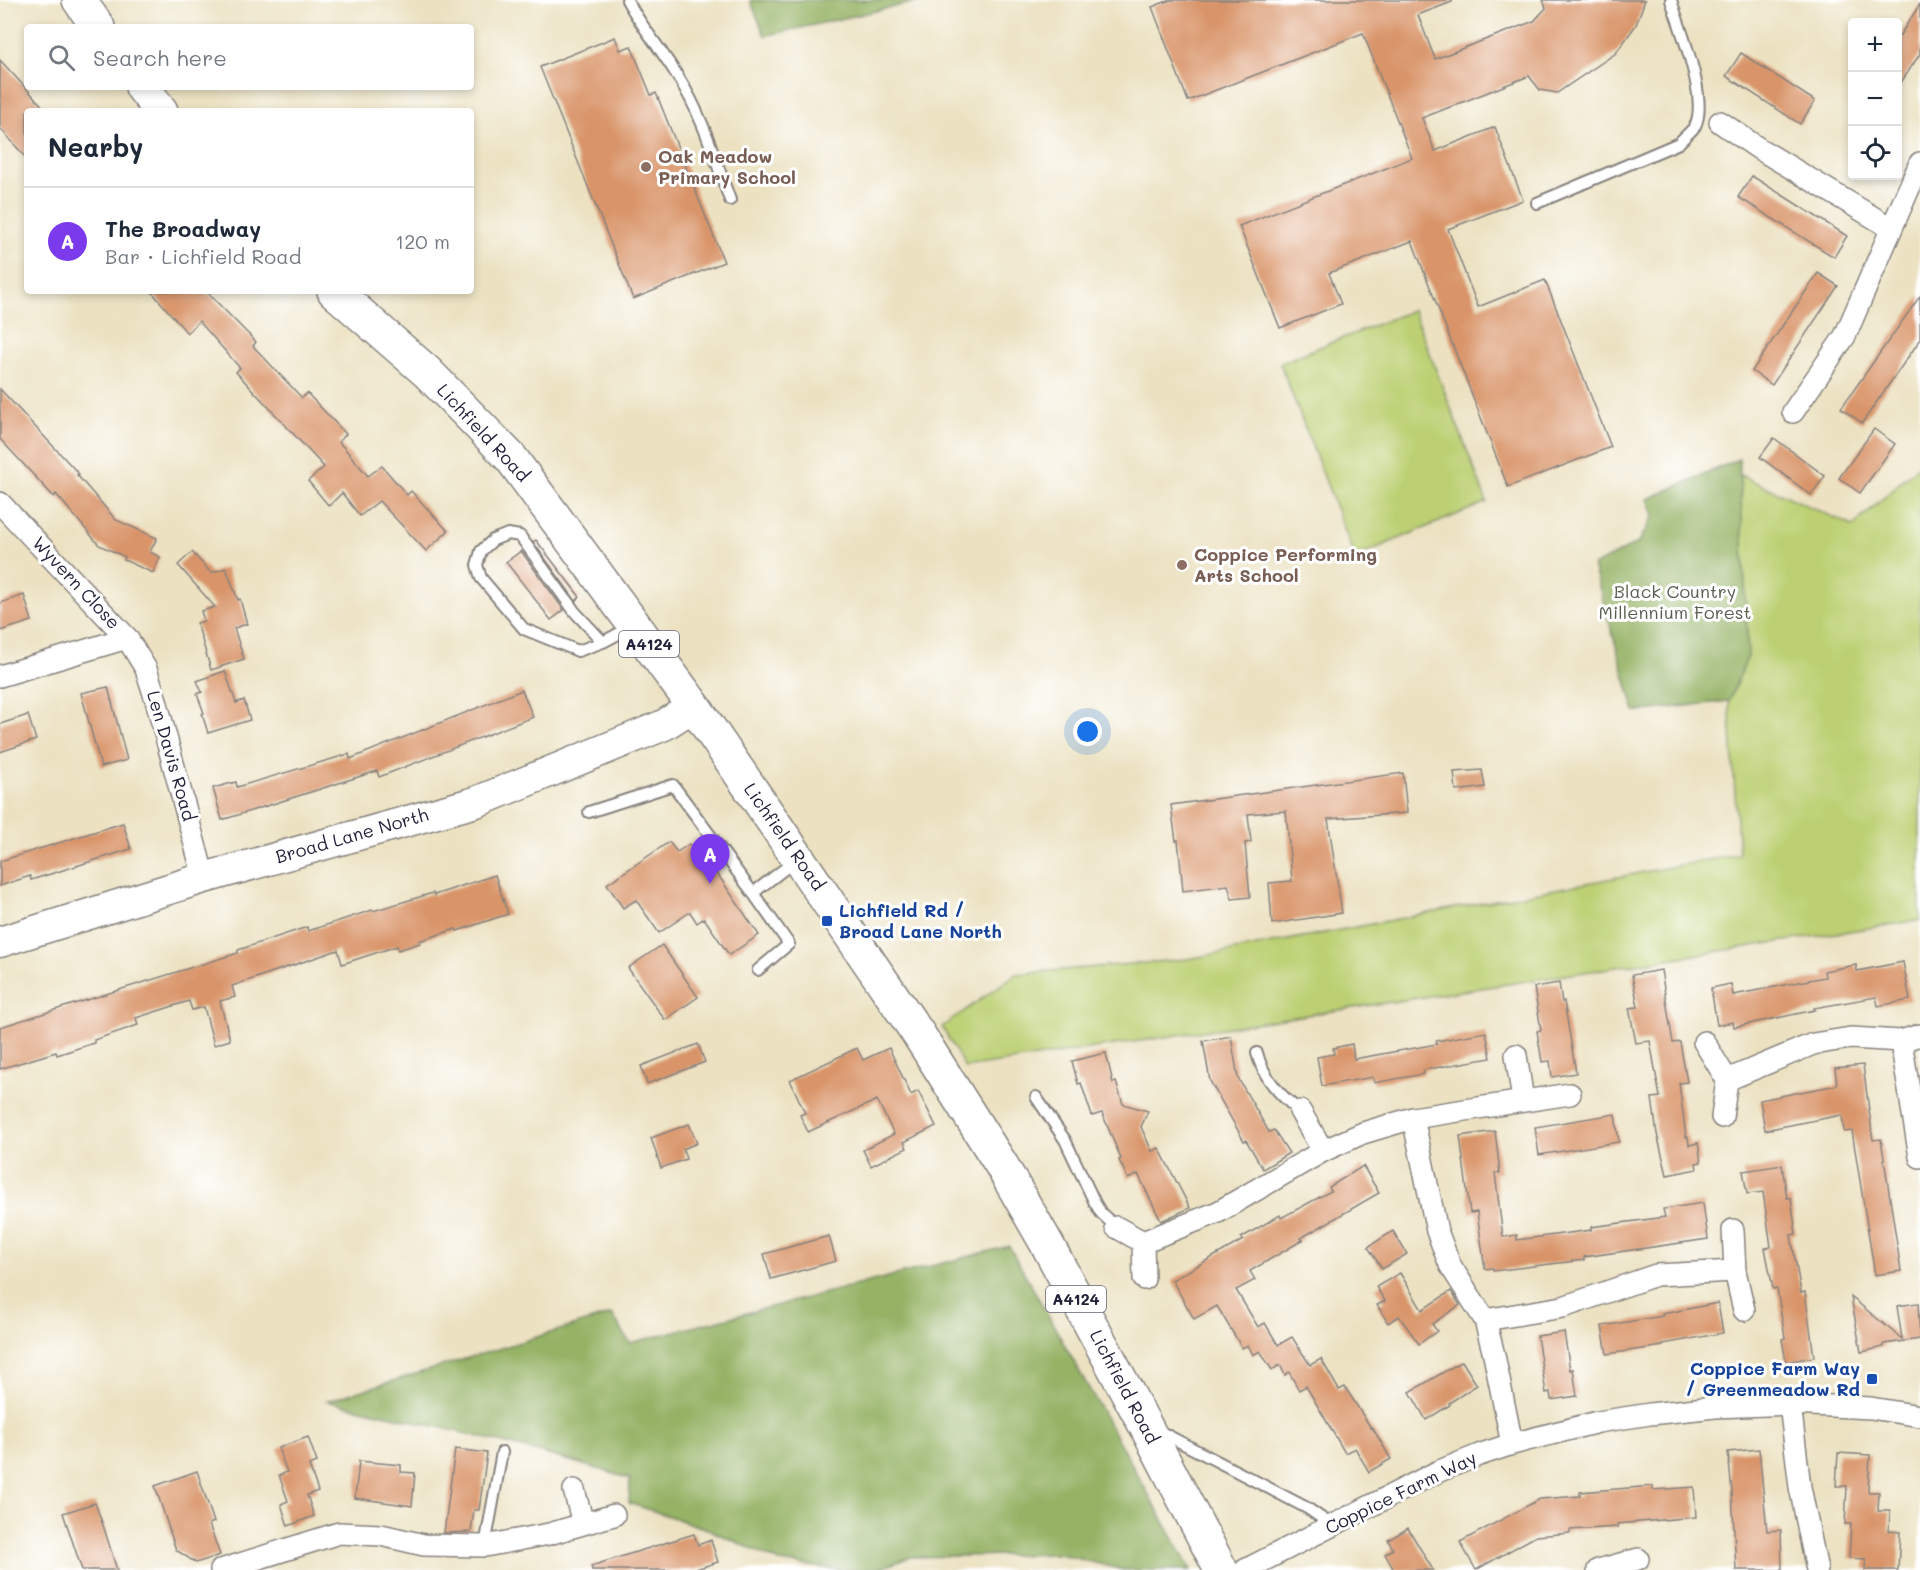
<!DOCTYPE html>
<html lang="en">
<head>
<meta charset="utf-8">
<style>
  :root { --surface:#fff; --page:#f6f6f7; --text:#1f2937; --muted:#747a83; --line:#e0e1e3; --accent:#7c3aed }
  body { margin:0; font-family:Mali,sans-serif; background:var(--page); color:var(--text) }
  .controls { position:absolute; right:18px; top:18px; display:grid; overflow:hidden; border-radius:6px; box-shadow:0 3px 9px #0003 }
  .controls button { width:54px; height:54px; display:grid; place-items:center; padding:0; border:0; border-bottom:2px solid var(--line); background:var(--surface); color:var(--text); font:30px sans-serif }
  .you { position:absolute; left:1088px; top:732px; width:21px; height:21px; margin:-15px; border:4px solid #fff; border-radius:50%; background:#1a73e8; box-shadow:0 0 0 9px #1a73e833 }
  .badge { display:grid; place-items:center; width:39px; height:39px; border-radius:50%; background:var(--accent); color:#fff; font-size:20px; font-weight:700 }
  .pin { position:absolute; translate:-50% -50px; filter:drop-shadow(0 2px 3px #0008) }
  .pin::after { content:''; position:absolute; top:32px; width:21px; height:18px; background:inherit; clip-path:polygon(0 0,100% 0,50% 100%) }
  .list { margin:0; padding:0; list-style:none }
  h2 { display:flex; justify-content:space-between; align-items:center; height:78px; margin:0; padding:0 24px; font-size:26px }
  h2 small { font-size:20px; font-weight:400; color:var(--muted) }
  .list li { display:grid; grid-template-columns:39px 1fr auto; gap:18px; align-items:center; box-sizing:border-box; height:108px; padding:0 24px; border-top:2px solid var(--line) }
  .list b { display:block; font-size:22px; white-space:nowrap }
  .list p { margin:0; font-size:20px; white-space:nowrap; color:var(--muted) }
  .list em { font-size:20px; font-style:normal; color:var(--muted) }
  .icon { flex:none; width:33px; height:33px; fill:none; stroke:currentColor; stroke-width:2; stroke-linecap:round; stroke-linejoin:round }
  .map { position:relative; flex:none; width:1920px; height:1570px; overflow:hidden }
  .search { position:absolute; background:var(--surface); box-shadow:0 3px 9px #0003; left:24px; top:24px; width:450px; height:66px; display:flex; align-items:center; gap:15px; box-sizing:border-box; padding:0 21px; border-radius:6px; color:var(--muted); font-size:22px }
  .panel { position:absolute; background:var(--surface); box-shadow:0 3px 9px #0003; left:24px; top:108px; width:450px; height:186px; border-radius:6px }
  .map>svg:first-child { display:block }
  .green { fill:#bcd073; stroke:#6f7957; stroke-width:1.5 }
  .forest { fill:#95b265; stroke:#5c6a50; stroke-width:1.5 }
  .building { fill:#d99469 }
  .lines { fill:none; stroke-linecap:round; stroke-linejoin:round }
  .lane-casing { stroke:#87827e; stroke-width:14 }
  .street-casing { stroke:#87827e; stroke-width:24 }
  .secondary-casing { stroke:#87827e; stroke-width:33 }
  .primary-casing { stroke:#87827e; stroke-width:36 }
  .lane { stroke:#fff; stroke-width:10 }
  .street { stroke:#fff; stroke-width:21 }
  .secondary { stroke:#fff; stroke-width:30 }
  .primary { stroke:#fff; stroke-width:33 }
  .education-dot { fill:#8d6e63; stroke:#fff; stroke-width:2 }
  .transit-dot { fill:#1a4fb4; stroke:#fff; stroke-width:2 }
  .labels { text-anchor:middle; stroke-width:6; stroke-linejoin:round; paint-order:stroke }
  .shield { fill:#fff; stroke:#646476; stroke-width:1.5 }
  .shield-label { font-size:16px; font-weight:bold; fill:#22223b }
  .education-label { font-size:18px; font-weight:bold; fill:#785e54; stroke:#fff; text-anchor:start }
  .street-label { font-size:18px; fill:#22223b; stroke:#fff }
  .park-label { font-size:18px; fill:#585f4f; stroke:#fff }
  .transit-label { font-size:18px; font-weight:bold; fill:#164399; stroke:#fff; text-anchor:start }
</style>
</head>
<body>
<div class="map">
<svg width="1920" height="1570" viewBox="0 0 1920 1570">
  <rect width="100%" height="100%" fill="#fff"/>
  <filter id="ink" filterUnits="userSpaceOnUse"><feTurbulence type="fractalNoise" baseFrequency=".0167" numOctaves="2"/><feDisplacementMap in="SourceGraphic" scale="12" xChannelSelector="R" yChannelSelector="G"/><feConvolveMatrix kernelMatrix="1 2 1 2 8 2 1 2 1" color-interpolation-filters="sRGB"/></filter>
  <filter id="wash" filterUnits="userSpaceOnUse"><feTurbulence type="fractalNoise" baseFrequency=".008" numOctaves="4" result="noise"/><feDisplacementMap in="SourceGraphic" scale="24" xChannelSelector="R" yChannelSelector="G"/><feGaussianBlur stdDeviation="1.35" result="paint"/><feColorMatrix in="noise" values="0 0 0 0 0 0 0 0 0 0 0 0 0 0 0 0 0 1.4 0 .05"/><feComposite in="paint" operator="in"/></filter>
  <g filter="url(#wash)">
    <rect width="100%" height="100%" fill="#ece2c2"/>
    <g class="green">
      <polygon points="1413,310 1487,502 1355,557 1280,363"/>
      <polygon points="1920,464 1920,920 965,1068 942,1027 1016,974 1188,959 1739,854 1729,701 1748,656 1740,475 1853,526"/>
    </g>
    <g class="forest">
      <polygon points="750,0 925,0 765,36"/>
      <polygon points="1739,459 1748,656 1729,701 1635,712 1593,566 1638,543 1654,515 1648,499"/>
      <path d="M1009,1246L1191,1570H1123L1060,1554L910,1557L876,1570H840L780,1562L710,1530L629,1503L630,1479C531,1447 428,1425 327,1401L612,1314L630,1343Z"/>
    </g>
    <g id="blocks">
      <g class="building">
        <polygon points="1170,0 1452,0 1452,2 1418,15 1435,59 1534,21 1546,8 1543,0 1645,0 1636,25 1616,53 1557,93 1540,90 1529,76 1422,118 1435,151 1495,127 1523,200 1448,229 1478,307 1545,280 1611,447 1508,487 1412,241 1329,273 1341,304 1280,328 1239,226 1412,158 1363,33 1188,101 1152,7"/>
        <polygon points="1920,4 1920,54 1898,87 1898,38"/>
        <polygon points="615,37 620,50 631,46 651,95 656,93 724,262 633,299 540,67"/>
        <polygon points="1741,53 1815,101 1800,124 1726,76"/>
        <polygon points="0,60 47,111 27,111 27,159 0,128"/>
        <polygon points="1752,176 1847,236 1834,257 1738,197"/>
        <polygon points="1818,273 1838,286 1772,385 1752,371"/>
        <polygon points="151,291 206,291 256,342 253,346 302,398 307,393 346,434 339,442 368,476 382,466 407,495 411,491 448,531 426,551 379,501 360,516 342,493 329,506 308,481 324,467 236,372 240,368 199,321 187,333"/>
        <polygon points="1920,296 1920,340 1862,423 1841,408"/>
        <polygon points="0,389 79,474 77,475 116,520 157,538 150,552 160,557 153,573 124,560 125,557 99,545 56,494 54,497 0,439"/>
        <polygon points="1874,429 1895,444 1860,493 1839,478"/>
        <polygon points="1774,438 1825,476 1811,495 1760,457"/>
        <polygon points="536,540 580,597 576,601 533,542"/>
        <polygon points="521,551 564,610 551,620 506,562"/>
        <polygon points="192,552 211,573 226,568 238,600 240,599 247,624 234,628 244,659 211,670 197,623 204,621 201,611 215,607 178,565"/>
        <polygon points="24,595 32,621 0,631 0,603"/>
        <polygon points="225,671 236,703 244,700 250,720 208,733 202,714 204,713 197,694 202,692 197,681"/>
        <polygon points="108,687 127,760 101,767 81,693"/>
        <polygon points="522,690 533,717 379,777 377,771 222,820 213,788 236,782 237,787 349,754 350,759"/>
        <polygon points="28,715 36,740 0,752 0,724"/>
        <polygon points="1482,770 1485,787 1456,791 1454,772"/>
        <polygon points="1403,773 1407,813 1328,819 1342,913 1272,924 1269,883 1292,881 1286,811 1248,814 1251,842 1245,843 1250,897 1232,899 1228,885 1183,891 1178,840 1176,841 1171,805"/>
        <polygon points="123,823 131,849 31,880 30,876 0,886 0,861"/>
        <polygon points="669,842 677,852 689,844 693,851 699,847 759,935 729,955 704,918 697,923 690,912 659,933 636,900 623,908 607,884"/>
        <polygon points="495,875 508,914 457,931 456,929 419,941 420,943 398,950 397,946 342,964 338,950 232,986 235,997 220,1001 230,1040 214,1045 204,1007 192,1010 189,1001 136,1018 138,1025 94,1040 94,1043 57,1055 56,1052 0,1069 0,1027 238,953 238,950 307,927 308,931 372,910 373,911 433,893 434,895"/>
        <polygon points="662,945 698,997 665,1020 628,968"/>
        <polygon points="1903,962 1910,1000 1878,1006 1876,997 1814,1008 1815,1010 1734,1027 1733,1022 1717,1025 1711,988 1731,984 1733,995 1825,977 1824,971 1856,965 1857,971"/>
        <polygon points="1661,970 1673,1043 1680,1042 1687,1082 1679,1083 1686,1137 1688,1137 1689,1145 1698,1143 1701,1162 1696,1163 1697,1169 1667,1175 1657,1134 1652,1098 1660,1097 1650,1041 1636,1043 1629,1008 1638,1007 1632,975"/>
        <polygon points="1559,983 1562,1002 1564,1001 1576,1073 1552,1077 1550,1061 1542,1062 1537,1031 1541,1030 1534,987"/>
        <polygon points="1486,1032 1491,1058 1423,1070 1424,1074 1374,1083 1373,1077 1322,1086 1317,1057 1334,1054 1333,1048 1352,1044 1354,1059 1437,1044 1436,1041"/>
        <polygon points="1231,1036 1238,1078 1269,1132 1274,1130 1289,1153 1263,1169 1246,1140 1244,1141 1210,1081 1203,1041"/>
        <polygon points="698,1044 705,1062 647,1084 641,1066"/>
        <polygon points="857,1048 863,1060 889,1048 911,1095 918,1091 936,1126 904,1142 907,1148 871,1166 863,1150 894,1134 877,1100 808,1132 800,1115 805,1113 790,1080"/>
        <polygon points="1106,1053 1113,1083 1116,1082 1123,1104 1148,1111 1141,1127 1152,1151 1159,1148 1190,1208 1161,1221 1138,1174 1128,1179 1119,1160 1121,1159 1102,1113 1092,1116 1081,1083 1078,1084 1072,1061"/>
        <polygon points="1863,1065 1873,1140 1881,1139 1901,1271 1875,1275 1852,1131 1844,1132 1842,1115 1765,1130 1760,1100 1837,1085 1835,1068"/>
        <polygon points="1615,1114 1619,1142 1539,1155 1535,1127"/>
        <polygon points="689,1124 697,1143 683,1149 686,1159 661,1168 651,1138"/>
        <polygon points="1495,1131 1500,1173 1495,1173 1503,1237 1517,1235 1517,1240 1591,1230 1591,1227 1665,1217 1663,1209 1703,1203 1708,1239 1584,1257 1584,1260 1493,1271 1493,1268 1485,1269 1477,1212 1470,1213 1460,1136"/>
        <polygon points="1782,1165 1787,1198 1791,1198 1796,1234 1791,1235 1801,1293 1805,1292 1814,1357 1786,1362 1782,1339 1785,1338 1777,1289 1773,1289 1765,1248 1771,1247 1763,1192 1747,1194 1743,1171"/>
        <polygon points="1363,1166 1379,1193 1301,1238 1303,1240 1250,1271 1255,1280 1236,1290 1258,1327 1265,1323 1278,1345 1292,1337 1310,1365 1321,1359 1339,1390 1345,1387 1371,1428 1372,1427 1391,1459 1369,1472 1355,1448 1345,1453 1306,1386 1299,1390 1289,1372 1285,1375 1280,1365 1272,1370 1260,1351 1253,1355 1248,1345 1242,1348 1217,1306 1194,1319 1172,1280 1243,1240 1241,1238 1280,1215 1281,1218 1331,1191 1329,1187"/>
        <polygon points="1393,1231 1407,1254 1382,1269 1368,1247"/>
        <polygon points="829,1236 836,1261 771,1279 764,1254"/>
        <polygon points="1400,1273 1422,1310 1451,1291 1460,1305 1432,1324 1437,1331 1419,1344 1399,1316 1388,1323 1377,1305 1385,1301 1376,1287"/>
        <polygon points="1851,1297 1902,1339 1897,1306 1918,1303 1920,1339 1884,1344 1884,1347 1861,1352"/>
        <polygon points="1718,1303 1723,1333 1663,1344 1663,1346 1607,1354 1602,1326 1663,1316 1662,1314"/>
        <polygon points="1564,1332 1570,1370 1573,1369 1577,1396 1551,1400 1550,1392 1546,1393 1537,1336"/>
        <polygon points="1462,1361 1477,1385 1449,1403 1450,1405 1426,1420 1410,1392"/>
        <polygon points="308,1437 317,1462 309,1465 318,1491 307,1495 314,1516 288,1526 281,1504 288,1501 279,1475 287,1472 278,1448"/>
        <polygon points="455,1449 487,1453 479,1510 474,1510 471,1532 444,1533"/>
        <polygon points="1759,1449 1767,1531 1781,1530 1782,1570 1736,1570 1732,1492 1728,1452"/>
        <polygon points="1838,1453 1870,1455 1868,1492 1879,1492 1878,1511 1890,1511 1889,1531 1900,1532 1898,1570 1865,1570 1866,1559 1849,1558 1851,1524 1845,1524 1847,1486 1836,1486"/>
        <polygon points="359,1461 401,1465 401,1472 415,1473 412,1506 355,1498"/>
        <polygon points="197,1471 214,1522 209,1524 220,1555 196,1563 176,1550 155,1486"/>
        <polygon points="1653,1486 1653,1490 1694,1487 1696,1517 1617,1524 1618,1527 1570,1530 1570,1533 1536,1536 1476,1570 1460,1542 1540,1499 1580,1496 1580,1492"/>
        <polygon points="95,1503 104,1528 117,1570 82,1570 63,1513"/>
        <polygon points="1408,1528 1433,1570 1394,1570 1385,1554 1393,1549 1388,1540"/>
        <polygon points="694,1534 698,1545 711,1540 718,1562 693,1570 592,1570 591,1566"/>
      </g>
    </g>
  </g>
  <g filter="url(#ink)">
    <use href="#blocks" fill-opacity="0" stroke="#87827e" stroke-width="1.5"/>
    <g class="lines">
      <g class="lane-casing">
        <g id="lane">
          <path d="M627,0C642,28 662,50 678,77C702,114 715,159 730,200"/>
          <path d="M1537,203L1679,143C1683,138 1691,132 1695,126C1709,99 1680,29 1671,0"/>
          <polyline points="603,642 575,612 520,536 508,534 493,540 481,551 477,565 481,578 524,629 578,651 603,642 633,626"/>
          <polyline points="589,812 673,785 753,893"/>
          <polyline points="758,970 789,944 753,893 796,860"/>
          <path d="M1257,1053C1263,1077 1280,1096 1300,1111"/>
          <polyline points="1036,1097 1065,1140 1095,1203 1101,1213 1116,1227"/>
          <polyline points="1157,1430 1307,1508 1333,1526"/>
          <polyline points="485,1546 502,1452"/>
        </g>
      </g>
      <g class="street-casing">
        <g id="street">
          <polyline points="1720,122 1758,148 1891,228"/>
          <polyline points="1793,412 1845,336 1920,163"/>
          <polyline points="0,503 127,638 146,669 156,700 204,878"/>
          <polyline points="0,676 127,638"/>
          <polyline points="1901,1041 1920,1157"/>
          <polyline points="1704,1042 1727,1080 1722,1117"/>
          <polyline points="1516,1055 1523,1100"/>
          <polyline points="1727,1080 1813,1044 1851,1038 1901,1041 1920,1035"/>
          <polyline points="1413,1118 1437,1231 1450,1265 1485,1320 1494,1355 1512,1444"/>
          <polyline points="1323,1151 1363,1133 1413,1118 1570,1094"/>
          <polyline points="1116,1227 1143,1242 1144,1279"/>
          <polyline points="1733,1230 1735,1271 1744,1310"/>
          <polyline points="1143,1242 1218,1212 1323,1151 1300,1111"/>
          <polyline points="1485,1320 1563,1307 1656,1275 1735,1271"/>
          <polyline points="1790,1404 1800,1487 1817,1570"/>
          <polyline points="574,1490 583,1523"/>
          <polyline points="221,1570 339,1533 381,1535 424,1545 485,1546 549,1534 614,1515"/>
          <polyline points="1245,1570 1437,1472 1479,1455 1512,1444 1598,1422 1650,1414 1715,1407 1790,1404 1871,1408 1920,1416"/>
          <polyline points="1598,1570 1638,1559"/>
        </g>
      </g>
      <g class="secondary-casing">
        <polyline id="secondary" points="0,942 204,878 476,802 664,725 694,706"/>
      </g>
      <g class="primary-casing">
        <g id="primary">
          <polyline points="79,0 98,27"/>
          <polyline points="142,87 161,111"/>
          <polyline points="334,291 427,372 511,458 694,706 919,1035 1002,1166 1048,1246 1144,1423 1221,1570"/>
        </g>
      </g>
      <use href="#lane" class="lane"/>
      <use href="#street" class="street"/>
      <use href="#secondary" class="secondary"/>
      <use href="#primary" class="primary"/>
    </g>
  </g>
  <g class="education-dot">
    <circle cx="646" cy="167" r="6"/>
    <circle cx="1182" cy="565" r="6"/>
  </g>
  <g class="transit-dot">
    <rect x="821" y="915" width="12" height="12" rx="3"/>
    <rect x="1866" y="1373" width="12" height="12" rx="3"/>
  </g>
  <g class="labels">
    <g class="shield">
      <rect x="619" y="631" width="60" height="26" rx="4.5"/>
      <rect x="1046" y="1286" width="60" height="26" rx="4.5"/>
    </g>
    <g class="shield-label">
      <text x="649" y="650">A4124</text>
      <text x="1076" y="1305">A4124</text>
    </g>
    <g class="education-label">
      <text x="658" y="163">Oak Meadow<tspan x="658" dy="21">Primary School</tspan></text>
      <text x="1194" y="561">Coppice Performing<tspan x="1194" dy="21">Arts School</tspan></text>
    </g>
    <g class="street-label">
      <text transform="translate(483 433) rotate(47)" y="6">Lichfield Road</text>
      <text transform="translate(76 583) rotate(47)" y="6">Wyvern Close</text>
      <text transform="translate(171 756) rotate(74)" y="6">Len Davis Road</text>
      <text transform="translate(352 836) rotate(-16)" y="6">Broad Lane North</text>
      <text transform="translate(784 837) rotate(55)" y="6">Lichfield Road</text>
      <text transform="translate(1124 1387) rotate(62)" y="6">Lichfield Road</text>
      <text transform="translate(1401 1493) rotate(-26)" y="6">Coppice Farm Way</text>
    </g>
    <g class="park-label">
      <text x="1675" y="598">Black Country<tspan x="1675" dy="21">Millennium Forest</tspan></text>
    </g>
    <g class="transit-label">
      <text x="839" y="917">Lichfield Rd /<tspan x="839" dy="21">Broad Lane North</tspan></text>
      <text x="1860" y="1375" text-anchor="end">Coppice Farm Way<tspan x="1860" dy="21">/ Greenmeadow Rd</tspan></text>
    </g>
  </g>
</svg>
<div class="controls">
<button>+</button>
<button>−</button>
<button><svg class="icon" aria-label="locate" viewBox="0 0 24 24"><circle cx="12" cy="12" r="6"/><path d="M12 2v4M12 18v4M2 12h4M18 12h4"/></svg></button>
</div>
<div class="you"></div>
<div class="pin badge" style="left:710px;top:884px">A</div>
<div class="search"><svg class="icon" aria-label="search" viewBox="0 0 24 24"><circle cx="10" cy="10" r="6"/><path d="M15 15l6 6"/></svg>Search here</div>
<section class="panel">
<h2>Nearby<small></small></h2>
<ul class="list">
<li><span class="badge">A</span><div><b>The Broadway</b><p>Bar · Lichfield Road</p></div><em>120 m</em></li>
</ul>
</section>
</div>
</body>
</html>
